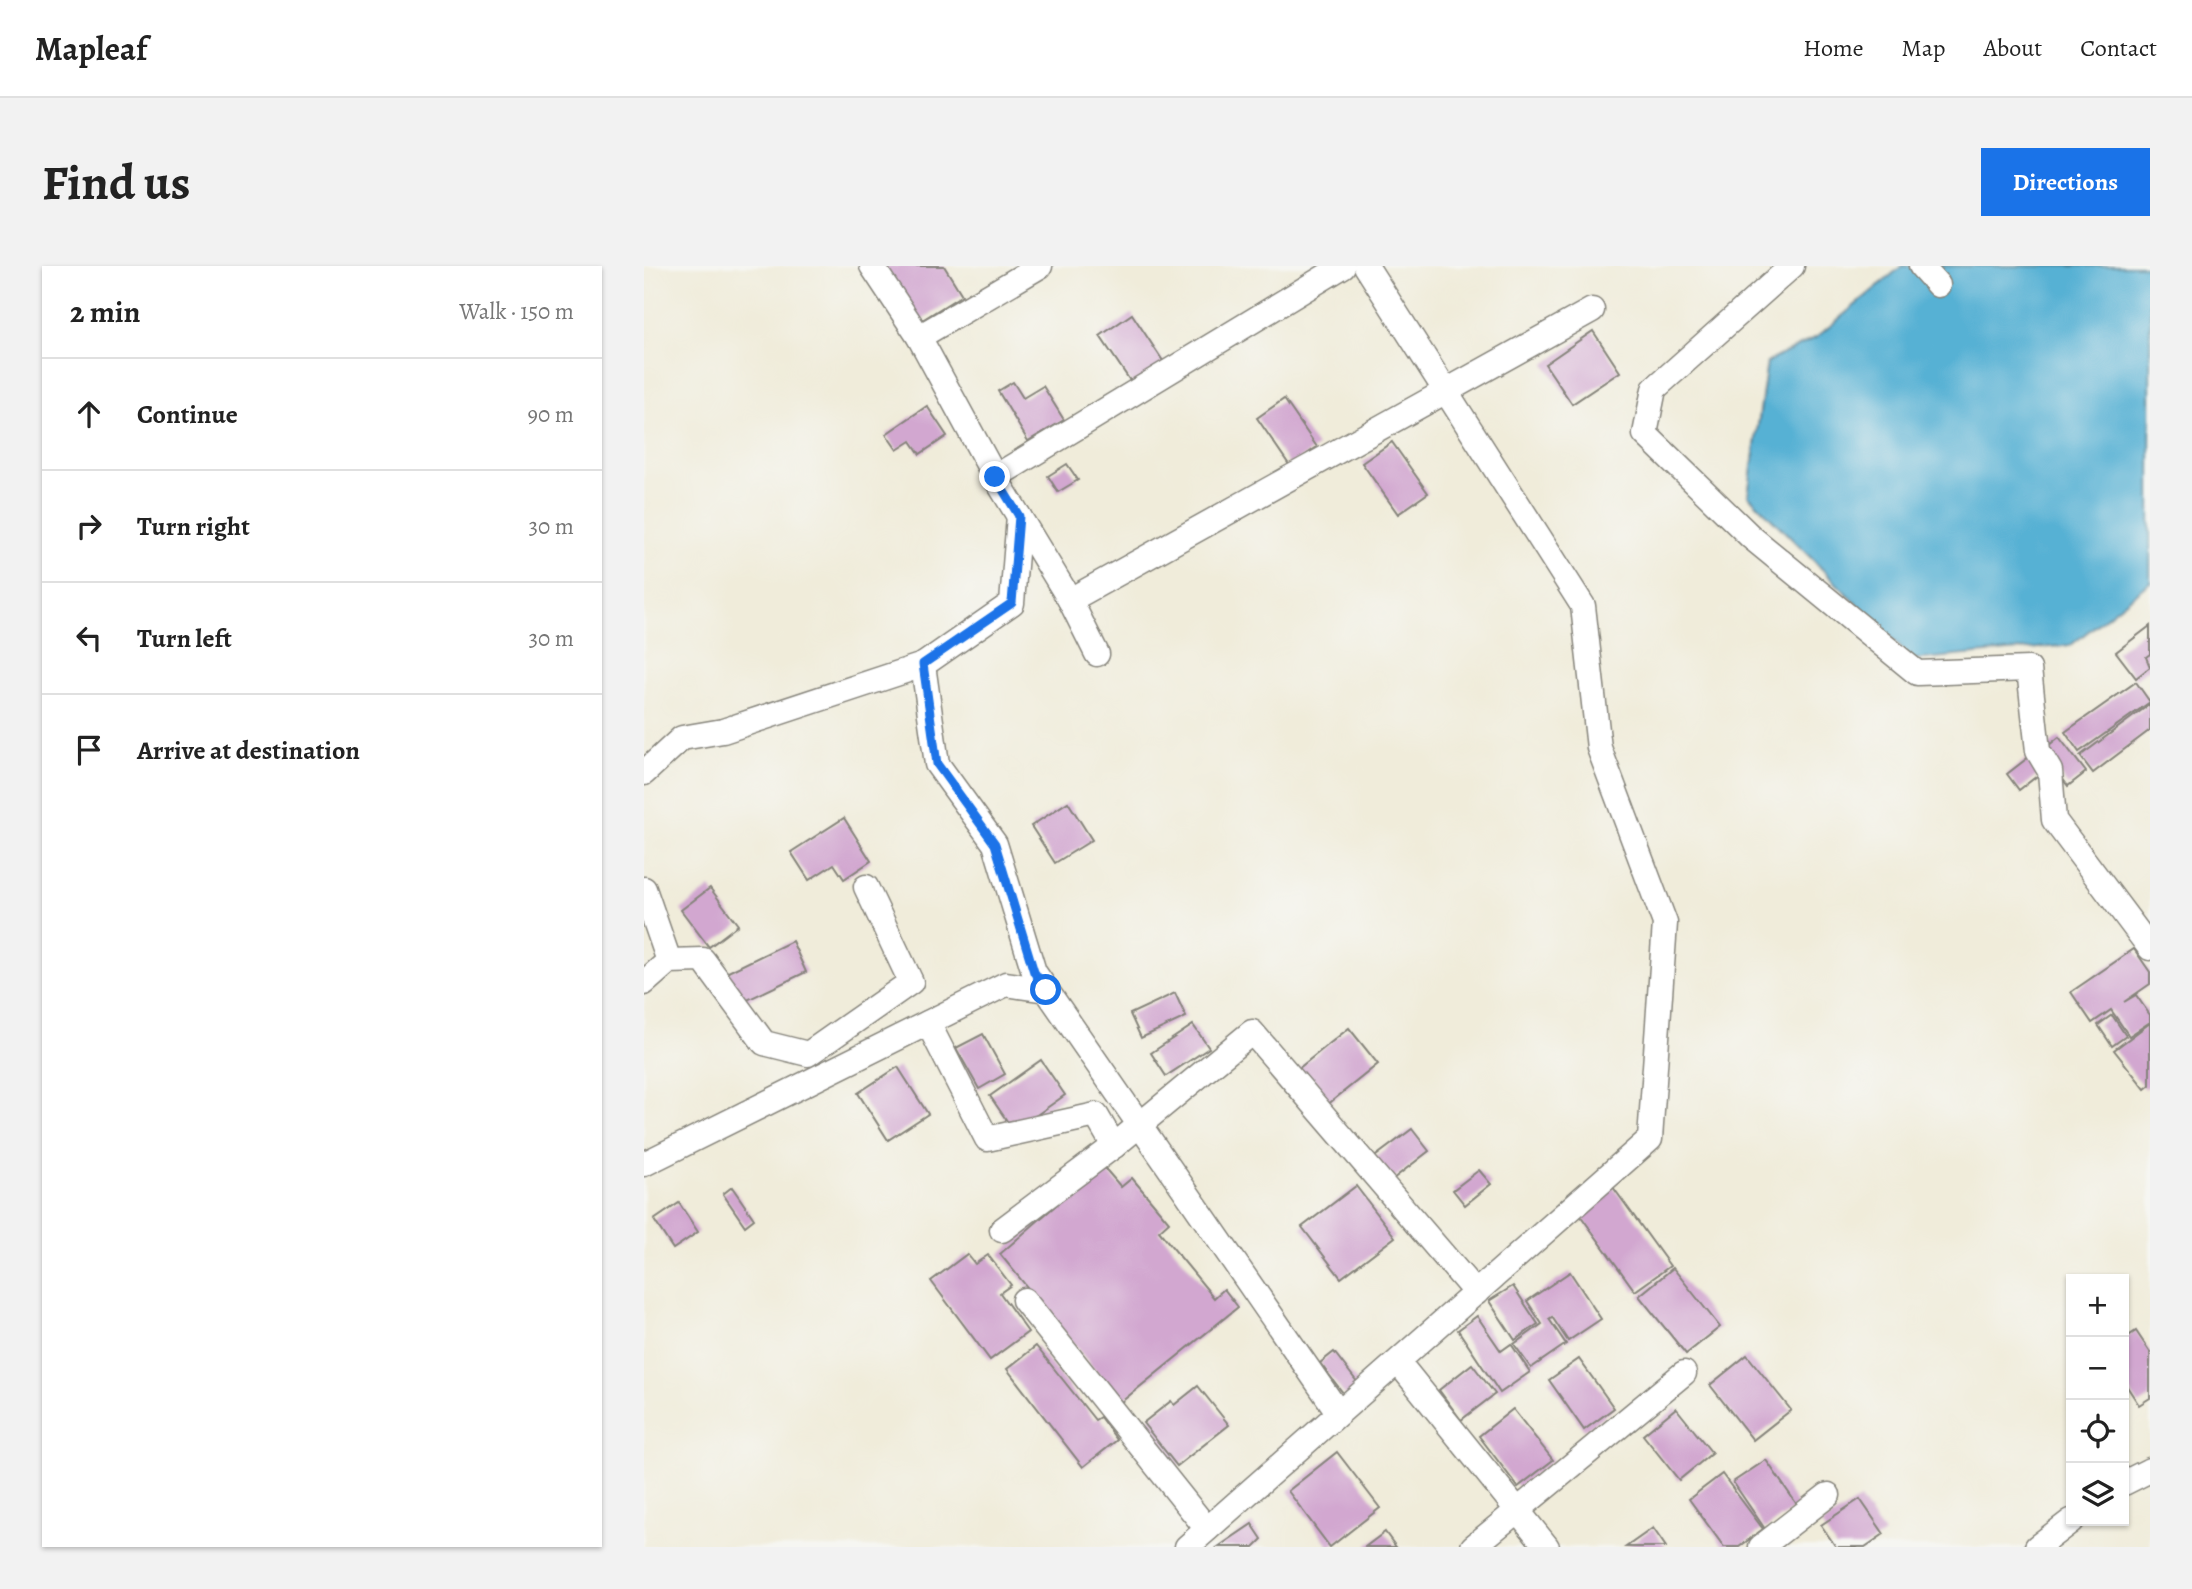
<!DOCTYPE html>
<html lang="en">
<head>
<meta charset="utf-8">
<style>
  :root { --surface:#fff; --page:#f2f2f2; --text:#222; --muted:#767676; --line:#e0e0e0; --accent:#1a73e8 }
  body { margin:0; font-family:Alegreya,serif; background:var(--page); color:var(--text) }
  .controls { position:absolute; right:21px; bottom:21px; display:grid; overflow:hidden; border-radius:0px; box-shadow:0 2px 5px #0004 }
  .controls button { width:63px; height:63px; display:grid; place-items:center; padding:0; border:0; border-bottom:2px solid var(--line); background:var(--surface); color:var(--text); font:35px sans-serif }
  .stop { position:absolute; width:21px; height:21px; margin:-16px; border:5px solid #1a73e8; border-radius:50%; background:#fff }
  .stop.end { background:#1a73e8; border-color:#fff; box-shadow:0 2px 7px #0008 }
  .list { margin:0; padding:0; list-style:none }
  h2 { display:flex; justify-content:space-between; align-items:center; height:91px; margin:0; padding:0 28px; font-size:30px }
  h2 small { font-size:23px; font-weight:400; color:var(--muted) }
  .list li { display:grid; grid-template-columns:46px 1fr auto; gap:21px; align-items:center; box-sizing:border-box; height:112px; padding:0 28px; border-top:2px solid var(--line) }
  .list b { display:block; font-size:26px; white-space:nowrap }
  .list em { font-size:23px; font-style:normal; color:var(--muted) }
  .icon { flex:none; width:38px; height:38px; fill:none; stroke:currentColor; stroke-width:2; stroke-linecap:round; stroke-linejoin:round }
  .map { position:relative; flex:none; width:1506px; height:1281px; overflow:hidden; border-radius:0px }
  header { display:flex; align-items:center; gap:42px; box-sizing:border-box; height:98px; padding:0 35px; background:var(--surface); border-bottom:2px solid var(--line) }
  header strong { font-size:33px }
  nav { display:flex; gap:38px; margin-inline-start:auto; font-size:24px }
  .intro { display:flex; align-items:center; justify-content:space-between; box-sizing:border-box; height:168px; padding:0 42px }
  h1 { margin:0; font-size:49px }
  .button { padding:18px 32px; border-radius:0px; background:var(--accent); color:#fff; font-size:24px; font-weight:700 }
  main { display:flex; gap:42px; padding:0 42px }
  aside { flex:1; background:var(--surface); border-radius:0px; box-shadow:0 2px 5px #0004 }
  .map>svg:first-child { display:block }
  .water { fill:#57b1d4; stroke:#3a6678; stroke-width:2 }
  .building { fill:#d2a7d0 }
  .lines { fill:none; stroke-linecap:round; stroke-linejoin:round }
  .street-casing { stroke:#86847b; stroke-width:27 }
  .street { stroke:#fff; stroke-width:24 }
  .route { stroke:#1a73e8; stroke-width:9 }
</style>
</head>
<body>
<header>
<strong>Mapleaf</strong>
<nav><a>Home</a><a>Map</a><a>About</a><a>Contact</a></nav>
</header>
<div class="intro"><h1>Find us</h1><a class="button">Directions</a></div>
<main>
<aside>
<h2>2 min<small>Walk · 150 m</small></h2>
<ul class="list">
<li><svg class="icon" aria-label="ahead" viewBox="0 0 24 24"><path d="M12 20V5M6 11l6-6 6 6"/></svg><div><b>Continue</b></div><em>90 m</em></li>
<li><svg class="icon" aria-label="right" viewBox="0 0 24 24"><path d="M7 20v-9h11M14 6l5 5-5 5"/></svg><div><b>Turn right</b></div><em>30 m</em></li>
<li><svg class="icon" aria-label="left" viewBox="0 0 24 24"><path d="M17 20v-9H6M10 6l-5 5 5 5"/></svg><div><b>Turn left</b></div><em>30 m</em></li>
<li><svg class="icon" aria-label="arrive" viewBox="0 0 24 24"><path d="M6 21V4h12l-3 4 3 4H6"/></svg><div><b>Arrive at destination</b></div></li>
</ul>
</aside>
<div class="map">
<svg width="1506" height="1281" viewBox="0 0 1506 1281">
  <rect width="100%" height="100%" fill="#f6f6f2"/>
  <filter id="ink" filterUnits="userSpaceOnUse"><feTurbulence type="fractalNoise" baseFrequency=".0143" numOctaves="2"/><feDisplacementMap in="SourceGraphic" scale="14" xChannelSelector="R" yChannelSelector="G"/><feConvolveMatrix kernelMatrix="1 2 1 2 8 2 1 2 1" color-interpolation-filters="sRGB"/></filter>
  <filter id="wash" filterUnits="userSpaceOnUse"><feTurbulence type="fractalNoise" baseFrequency=".00686" numOctaves="4" result="noise"/><feDisplacementMap in="SourceGraphic" scale="28" xChannelSelector="R" yChannelSelector="G"/><feGaussianBlur stdDeviation="1.57" result="paint"/><feColorMatrix in="noise" values="0 0 0 0 0 0 0 0 0 0 0 0 0 0 0 0 0 1.4 0 .05"/><feComposite in="paint" operator="in"/></filter>
  <g filter="url(#wash)">
    <rect width="100%" height="100%" fill="#f0ecda"/>
    <polygon class="water" points="1258,0 1506,0 1506,316 1427,379 1269,394 1104,229 1123,96 1173,71"/>
    <g id="blocks">
      <g class="building">
        <polygon points="239,0 300,0 318,29 275,56"/>
        <polygon points="488,48 521,98 489,119 456,70"/>
        <polygon points="949,65 976,106 928,138 901,98"/>
        <polygon points="369,116 379,132 399,120 420,154 384,175 354,125"/>
        <polygon points="640,133 673,181 646,200 613,152"/>
        <polygon points="283,140 303,170 276,188 267,175 253,184 242,168"/>
        <polygon points="748,176 784,227 754,248 718,197"/>
        <polygon points="423,198 434,214 414,226 404,210"/>
        <polygon points="1506,360 1506,388 1502,391 1506,401 1492,412 1472,386"/>
        <polygon points="1492,416 1506,436 1435,486 1421,466"/>
        <polygon points="1506,438 1506,464 1449,507 1436,490"/>
        <polygon points="1415,471 1442,506 1424,520 1398,485"/>
        <polygon points="1390,487 1402,503 1375,524 1363,508"/>
        <polygon points="424,536 448,574 411,597 387,560"/>
        <polygon points="200,552 227,595 200,613 190,598 165,614 147,586"/>
        <polygon points="66,622 94,659 65,681 37,644"/>
        <polygon points="148,675 162,706 95,738 80,708"/>
        <polygon points="1490,683 1506,706 1506,718 1480,736 1492,729 1506,749 1506,756 1485,770 1467,744 1448,757 1427,726"/>
        <polygon points="531,727 542,751 497,772 486,748"/>
        <polygon points="1468,749 1482,770 1468,780 1454,759"/>
        <polygon points="1506,757 1506,819 1501,823 1470,784"/>
        <polygon points="549,759 565,782 522,810 507,787"/>
        <polygon points="705,762 734,798 683,839 654,803"/>
        <polygon points="339,768 361,808 335,823 312,782"/>
        <polygon points="397,794 421,829 370,865 346,830"/>
        <polygon points="254,801 284,848 244,874 214,827"/>
        <polygon points="768,863 785,885 745,916 728,893"/>
        <polygon points="458,899 477,921 488,912 525,956 515,965 570,1032 580,1023 594,1041 477,1136 356,988"/>
        <polygon points="835,904 847,918 821,939 809,924"/>
        <polygon points="966,917 1026,1000 991,1025 931,942"/>
        <polygon points="712,920 751,971 697,1012 658,961"/>
        <polygon points="88,921 110,953 101,960 79,928"/>
        <polygon points="35,937 54,966 29,983 10,954"/>
        <polygon points="323,988 331,998 344,989 367,1019 356,1027 384,1066 346,1094 287,1015"/>
        <polygon points="1029,1002 1076,1061 1042,1088 995,1030"/>
        <polygon points="926,1006 957,1053 924,1075 908,1051 905,1053 922,1078 887,1102 870,1078 898,1058 883,1035"/>
        <polygon points="869,1020 894,1058 871,1074 845,1035"/>
        <polygon points="833,1050 857,1085 867,1078 886,1106 856,1127 814,1064"/>
        <polygon points="1492,1065 1506,1086 1506,1132 1495,1139 1480,1116 1480,1073"/>
        <polygon points="392,1080 451,1154 456,1151 473,1174 439,1201 363,1103"/>
        <polygon points="690,1086 717,1121 703,1132 676,1097"/>
        <polygon points="1103,1089 1147,1144 1109,1174 1066,1119"/>
        <polygon points="935,1093 970,1142 940,1164 905,1114"/>
        <polygon points="828,1098 851,1128 817,1154 795,1124"/>
        <polygon points="554,1120 585,1159 533,1200 499,1157 527,1135 530,1139"/>
        <polygon points="1032,1142 1068,1187 1035,1214 999,1169"/>
        <polygon points="869,1143 909,1194 874,1221 835,1170"/>
        <polygon points="693,1186 736,1242 686,1281 644,1225"/>
        <polygon points="1122,1194 1154,1240 1121,1263 1089,1216"/>
        <polygon points="1078,1208 1119,1263 1095,1281 1080,1281 1045,1233"/>
        <polygon points="1216,1233 1240,1268 1221,1281 1192,1281 1177,1259"/>
        <polygon points="608,1258 618,1273 610,1281 574,1281"/>
        <polygon points="1009,1262 1022,1281 982,1281"/>
        <polygon points="741,1266 752,1281 721,1281"/>
      </g>
    </g>
  </g>
  <g filter="url(#ink)">
    <use href="#blocks" fill-opacity="0" stroke="#86847b" stroke-width="2"/>
    <g class="lines">
      <g class="street-casing">
        <g id="street">
          <polyline points="228,0 275,71 351,211 426,334 453,388"/>
          <polyline points="1148,0 1010,123 1001,168 1107,271 1273,407 1385,403 1394,485 1406,505 1410,554 1506,682"/>
          <polyline points="1277,0 1294,19"/>
          <polyline points="275,71 396,0"/>
          <polyline points="351,211 699,0"/>
          <polyline points="426,334 948,44"/>
          <polyline points="279,399 293,498 351,578 390,706 694,1146"/>
          <polyline points="0,507 38,472 79,465 279,399 368,337 375,250"/>
          <polyline points="0,623 25,695"/>
          <polyline points="0,717 25,695 59,694 120,777 164,788 267,716 222,621"/>
          <polyline points="284,757 343,873 452,849 470,880"/>
          <polyline points="0,898 362,718 402,724"/>
          <polyline points="358,964 470,880 608,766 832,1027"/>
          <polyline points="380,1034 563,1263"/>
          <polyline points="754,1096 903,1281"/>
          <polyline points="1480,1217 1506,1204"/>
          <polyline points="543,1281 1006,873 1021,657 955,482 939,340 722,0"/>
          <polyline points="829,1281 1040,1107"/>
          <polyline points="1117,1281 1184,1229"/>
          <polyline points="1393,1281 1427,1255"/>
        </g>
      </g>
      <use href="#street" class="street"/>
    </g>
  </g>
  <g class="lines" filter="url(#ink)">
    <polyline class="route" points="351,211 375,250 368,337 279,398 293,498 351,578 390,706 402,724"/>
  </g>
</svg>
<div class="controls">
<button>+</button>
<button>−</button>
<button><svg class="icon" aria-label="locate" viewBox="0 0 24 24"><circle cx="12" cy="12" r="6"/><path d="M12 2v4M12 18v4M2 12h4M18 12h4"/></svg></button>
<button><svg class="icon" aria-label="layers" viewBox="0 0 24 24"><path d="M12 4l9 5-9 5-9-5zM3 14l9 5 9-5"/></svg></button>
</div>
<div class="stop" style="left:402px;top:724px"></div>
<div class="stop end" style="left:351px;top:211px"></div>
</div>
</main>
</body>
</html>
